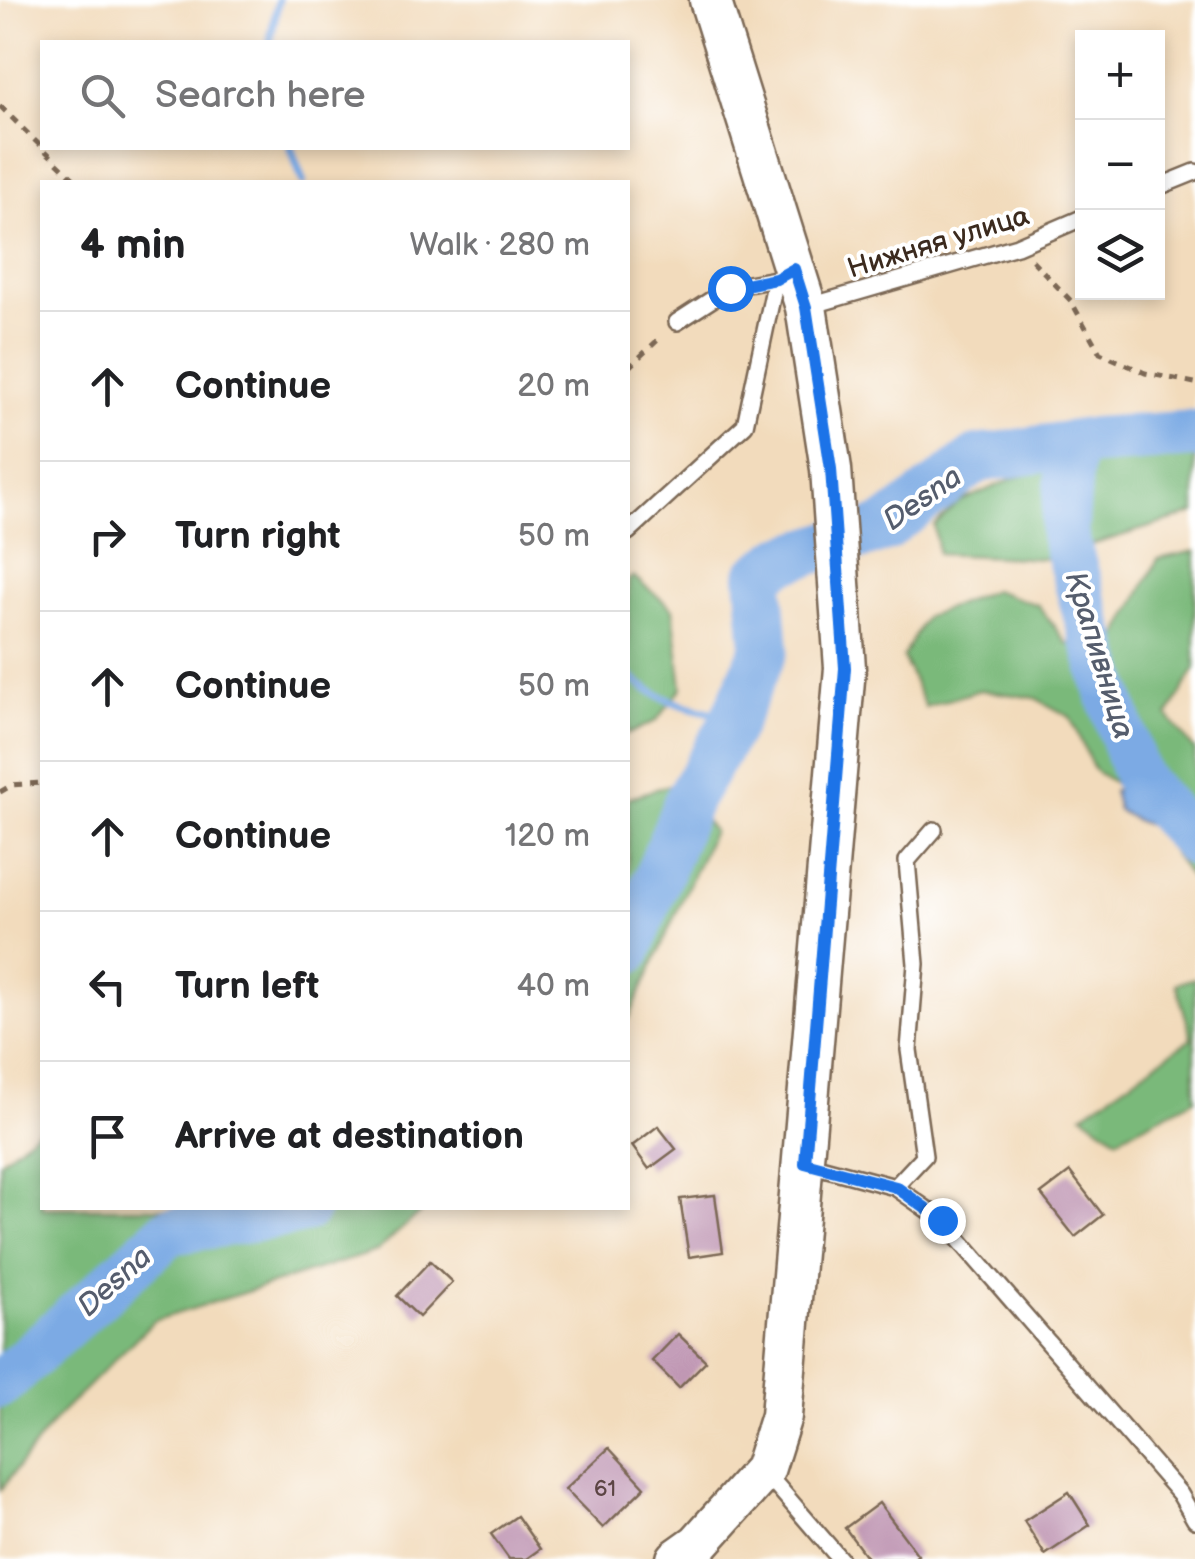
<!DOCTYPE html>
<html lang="en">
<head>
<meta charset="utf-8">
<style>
  :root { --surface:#fff; --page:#f6f6f6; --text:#202124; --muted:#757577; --line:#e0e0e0 }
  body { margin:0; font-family:"Balsamiq Sans",sans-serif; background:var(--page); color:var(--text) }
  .controls { position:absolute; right:30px; top:30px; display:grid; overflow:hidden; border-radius:0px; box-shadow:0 5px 15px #0003 }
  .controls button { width:90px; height:90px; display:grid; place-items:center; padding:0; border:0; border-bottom:2px solid var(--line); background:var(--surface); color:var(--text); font:50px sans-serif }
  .stop { position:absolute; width:30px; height:30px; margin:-22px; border:8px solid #1a73e8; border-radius:50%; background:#fff }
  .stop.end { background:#1a73e8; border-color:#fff; box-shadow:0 2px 10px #0008 }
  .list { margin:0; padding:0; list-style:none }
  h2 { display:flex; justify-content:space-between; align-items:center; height:130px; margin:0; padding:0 40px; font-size:42px }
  h2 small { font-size:32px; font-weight:400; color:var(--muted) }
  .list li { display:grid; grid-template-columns:65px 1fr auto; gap:30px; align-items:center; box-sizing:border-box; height:150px; padding:0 40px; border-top:2px solid var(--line) }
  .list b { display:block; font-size:38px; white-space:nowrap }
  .list em { font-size:32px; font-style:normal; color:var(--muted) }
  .icon { flex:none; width:55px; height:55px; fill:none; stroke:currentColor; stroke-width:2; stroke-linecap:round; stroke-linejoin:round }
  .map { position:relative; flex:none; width:1195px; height:1559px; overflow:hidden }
  .search { position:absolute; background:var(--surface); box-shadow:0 5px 15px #0003; left:40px; top:40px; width:590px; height:110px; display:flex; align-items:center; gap:25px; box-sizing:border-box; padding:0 35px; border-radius:0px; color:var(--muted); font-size:38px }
  .panel { position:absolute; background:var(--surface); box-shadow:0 5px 15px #0003; left:40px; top:180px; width:590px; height:1030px; border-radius:0px }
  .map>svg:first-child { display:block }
  .forest { fill:#7ab97a; stroke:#5a724c; stroke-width:2.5 }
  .water { fill:#7baae4; stroke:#5b6a81; stroke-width:2.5 }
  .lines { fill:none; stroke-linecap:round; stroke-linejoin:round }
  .stream { stroke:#7baae4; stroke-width:8 }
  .river { stroke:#7baae4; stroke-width:48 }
  .building { fill:#c097b4 }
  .service-casing { stroke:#7b6855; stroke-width:20 }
  .tertiary-casing { stroke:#7b6855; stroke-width:45 }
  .path { stroke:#7b6855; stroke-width:5; stroke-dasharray:8 8; stroke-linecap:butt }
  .service { stroke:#fff; stroke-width:15 }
  .tertiary { stroke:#fff; stroke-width:40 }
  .route { stroke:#1a73e8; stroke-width:12 }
  .labels { text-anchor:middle; stroke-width:8; stroke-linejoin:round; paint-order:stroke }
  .number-label { font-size:22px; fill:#5c4544 }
  .street-label { font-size:28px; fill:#3b2a1e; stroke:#fff }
  .water-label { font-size:30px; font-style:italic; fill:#555d6d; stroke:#fff }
</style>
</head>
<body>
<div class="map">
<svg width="1195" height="1559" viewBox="0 0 1195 1559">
  <rect width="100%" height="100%" fill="#fff"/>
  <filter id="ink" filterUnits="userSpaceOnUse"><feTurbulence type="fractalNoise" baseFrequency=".01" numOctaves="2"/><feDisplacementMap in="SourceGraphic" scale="20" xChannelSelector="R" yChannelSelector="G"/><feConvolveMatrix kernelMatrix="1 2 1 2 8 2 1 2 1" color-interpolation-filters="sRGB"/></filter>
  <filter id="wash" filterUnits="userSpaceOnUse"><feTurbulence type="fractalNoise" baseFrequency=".0048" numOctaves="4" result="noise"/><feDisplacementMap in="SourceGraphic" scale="40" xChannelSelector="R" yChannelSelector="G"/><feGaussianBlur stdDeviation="2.25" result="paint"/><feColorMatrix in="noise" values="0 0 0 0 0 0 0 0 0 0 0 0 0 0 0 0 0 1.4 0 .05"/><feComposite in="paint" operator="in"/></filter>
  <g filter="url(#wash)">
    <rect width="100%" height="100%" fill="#f2dbbc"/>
    <g class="forest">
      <polygon points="1195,447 1195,513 1046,559 938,554 934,526 959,502 1014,478 1105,453"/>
      <polygon points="1195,551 1195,668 1168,716 1195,751 1195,885 1131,794 1094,770 1070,717 1035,698 980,690 925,707 903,657 925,617 993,590 1038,605 1067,644 1118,636 1158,559"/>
      <polygon points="634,577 673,609 682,688 656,721 628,734 628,580"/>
      <polygon points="676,783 713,831 628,1020 628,798"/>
      <polygon points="1195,978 1195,1099 1117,1138 1083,1114 1192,1038 1176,984"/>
      <polygon points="42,1127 42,1208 425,1208 377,1251 153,1321 57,1417 0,1490 0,1161"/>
    </g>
    <path class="water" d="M1137,778C1159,787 1171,793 1171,819C1150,831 1137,822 1118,810L1113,791Z"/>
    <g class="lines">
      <g class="stream">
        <polyline points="270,42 278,0"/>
        <polyline points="291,148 303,182"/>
        <path d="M628,675C658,702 695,709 734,718"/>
      </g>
      <g class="river">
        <polyline points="1071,445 1064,534 1105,679 1137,778 1195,843"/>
        <polyline points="628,951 689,798 729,730 765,648 759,576 782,560 885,528 977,459 1094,441 1195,434"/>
        <polyline points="0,1384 170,1231 294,1212 306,1208"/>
      </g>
    </g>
    <g id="blocks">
      <g class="building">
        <polygon points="658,1126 676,1149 649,1169 632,1146"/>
        <polygon points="1070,1172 1103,1215 1075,1237 1041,1194"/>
        <polygon points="715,1195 723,1252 689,1257 680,1199"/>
        <polygon points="430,1261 452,1282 419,1317 397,1296"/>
        <polygon points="678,1334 706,1361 679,1388 652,1361"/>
        <polygon points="609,1448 645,1487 603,1528 565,1489"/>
        <polygon points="1069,1492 1090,1525 1045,1555 1024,1521"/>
        <polygon points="879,1503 918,1555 913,1559 868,1559 845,1528"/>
        <polygon points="517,1516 540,1549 526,1559 509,1559 491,1534"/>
      </g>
    </g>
  </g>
  <g filter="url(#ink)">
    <use href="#blocks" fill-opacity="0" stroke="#7b6855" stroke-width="2.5"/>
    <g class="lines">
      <g class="service-casing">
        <g id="service">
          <polyline points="1158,187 1195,172"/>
          <polyline points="810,306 1017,246 1082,218"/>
          <polyline points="677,322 731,287 776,279"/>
          <polyline points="628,532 745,425 776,279 791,271"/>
          <polyline points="805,1163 895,1187 942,1220 1180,1494 1195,1520"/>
          <polyline points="895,1187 924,1156 909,1050 916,964 907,861 934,830"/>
          <polyline points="766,1473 840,1559"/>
        </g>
      </g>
      <g class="tertiary-casing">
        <polyline id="tertiary" points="677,1559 698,1544 764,1470 781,1416 845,668 831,469 806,307 710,0"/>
      </g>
      <g class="path">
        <polyline points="0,106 77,182"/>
        <polyline points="1032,260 1071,301 1100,353 1145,373 1195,383"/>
        <polyline points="628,368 662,336"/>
        <polyline points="0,792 12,785 42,783"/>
      </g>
      <use href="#service" class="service"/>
      <use href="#tertiary" class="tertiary"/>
    </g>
  </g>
  <g class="lines" filter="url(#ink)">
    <polyline class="route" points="730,288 776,279 794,269 806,307 831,469 845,668 805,1163 896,1187 942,1220"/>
  </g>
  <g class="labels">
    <g class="number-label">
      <text x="605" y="1496">61</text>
    </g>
    <g class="street-label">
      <text transform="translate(938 241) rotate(-17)" y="10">Нижняя улица</text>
    </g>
    <g class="water-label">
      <text transform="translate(922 498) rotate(-35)" y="10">Desna</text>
      <text transform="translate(1100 655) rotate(73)" y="10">Крапивница</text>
      <text transform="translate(114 1281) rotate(-42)" y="10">Desna</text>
    </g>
  </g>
</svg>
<div class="controls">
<button>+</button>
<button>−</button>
<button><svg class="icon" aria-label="layers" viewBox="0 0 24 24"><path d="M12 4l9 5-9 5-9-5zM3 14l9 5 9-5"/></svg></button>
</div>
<div class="stop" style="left:730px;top:288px"></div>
<div class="stop end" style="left:942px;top:1220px"></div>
<div class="search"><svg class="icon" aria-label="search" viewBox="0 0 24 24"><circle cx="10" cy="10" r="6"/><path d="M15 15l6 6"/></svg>Search here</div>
<section class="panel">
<h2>4 min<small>Walk · 280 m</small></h2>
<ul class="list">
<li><svg class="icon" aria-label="ahead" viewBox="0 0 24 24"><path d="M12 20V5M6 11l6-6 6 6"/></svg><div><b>Continue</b></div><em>20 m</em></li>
<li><svg class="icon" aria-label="right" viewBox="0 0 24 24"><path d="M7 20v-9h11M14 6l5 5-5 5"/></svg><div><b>Turn right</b></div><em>50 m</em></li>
<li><svg class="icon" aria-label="ahead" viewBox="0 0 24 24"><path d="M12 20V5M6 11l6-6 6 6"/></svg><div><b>Continue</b></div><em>50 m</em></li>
<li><svg class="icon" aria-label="ahead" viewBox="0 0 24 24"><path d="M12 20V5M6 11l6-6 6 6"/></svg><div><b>Continue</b></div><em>120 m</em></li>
<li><svg class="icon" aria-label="left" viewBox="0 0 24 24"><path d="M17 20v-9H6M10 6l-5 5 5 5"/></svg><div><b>Turn left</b></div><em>40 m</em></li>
<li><svg class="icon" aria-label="arrive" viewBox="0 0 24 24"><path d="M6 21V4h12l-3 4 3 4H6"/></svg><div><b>Arrive at destination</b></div></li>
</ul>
</section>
</div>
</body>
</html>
